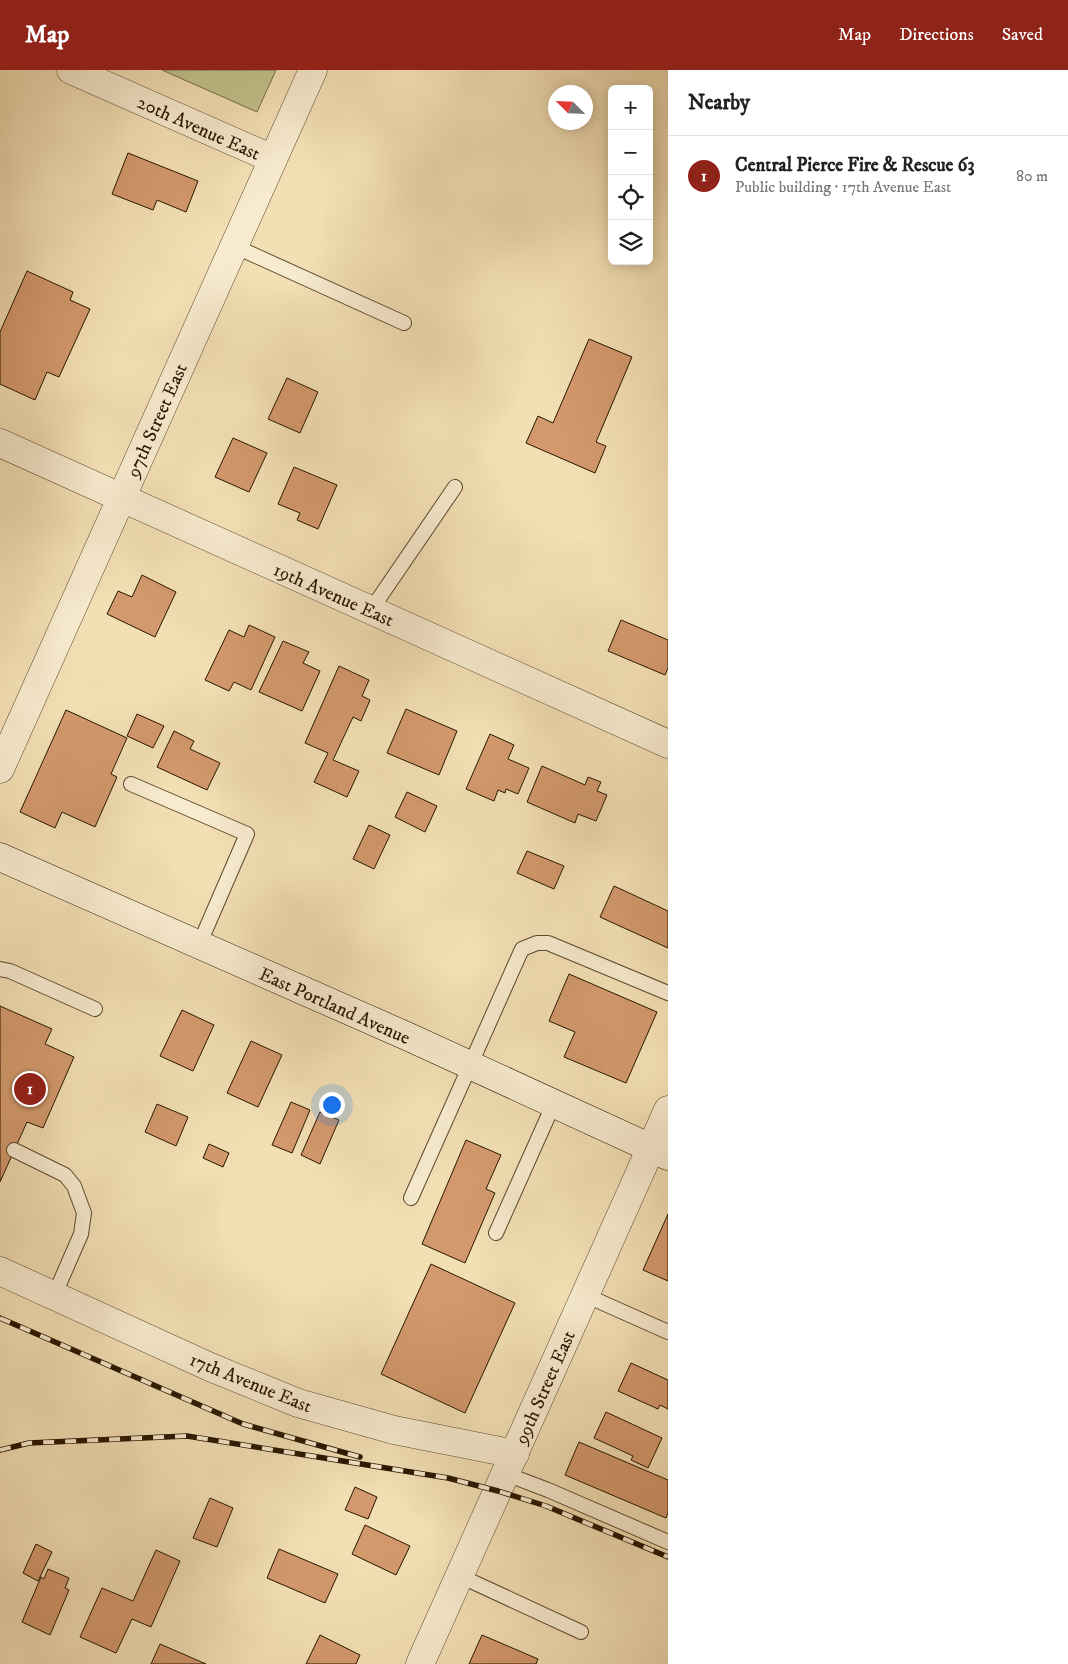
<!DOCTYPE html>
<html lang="en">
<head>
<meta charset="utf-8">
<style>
  :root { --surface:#fff; --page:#f6f6f6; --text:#202124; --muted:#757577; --line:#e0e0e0; --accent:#8f2418 }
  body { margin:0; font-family:"IM FELL DW Pica",serif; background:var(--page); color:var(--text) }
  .controls { position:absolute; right:15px; top:15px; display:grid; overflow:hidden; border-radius:8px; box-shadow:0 2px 12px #0003 }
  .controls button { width:45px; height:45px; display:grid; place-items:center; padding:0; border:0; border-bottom:1px solid var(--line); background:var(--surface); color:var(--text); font:25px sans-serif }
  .compass { position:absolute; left:548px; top:15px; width:45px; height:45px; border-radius:50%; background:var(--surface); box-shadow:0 2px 12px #0003; rotate:294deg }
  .you { position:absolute; left:331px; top:1034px; width:18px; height:18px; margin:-12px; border:4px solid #fff; border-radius:50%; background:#1a73e8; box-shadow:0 0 0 8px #1a73e833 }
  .badge { display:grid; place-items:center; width:32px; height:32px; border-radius:50%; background:var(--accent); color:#fff; font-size:16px; font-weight:700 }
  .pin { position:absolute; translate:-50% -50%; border:2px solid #fff; box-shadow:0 1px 5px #0006 }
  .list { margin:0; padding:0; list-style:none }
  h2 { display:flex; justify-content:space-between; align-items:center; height:65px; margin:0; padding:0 20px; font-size:21px }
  h2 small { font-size:16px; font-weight:400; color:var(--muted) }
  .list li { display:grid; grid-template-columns:32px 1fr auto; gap:15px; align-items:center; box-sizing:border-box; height:80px; padding:0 20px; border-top:1px solid var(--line) }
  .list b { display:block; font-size:19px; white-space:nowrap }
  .list p { margin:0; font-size:16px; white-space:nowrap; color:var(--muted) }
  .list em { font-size:16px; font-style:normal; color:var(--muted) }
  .icon { flex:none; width:28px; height:28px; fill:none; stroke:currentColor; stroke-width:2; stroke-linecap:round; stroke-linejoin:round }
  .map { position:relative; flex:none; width:668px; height:1594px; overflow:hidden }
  header { display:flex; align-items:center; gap:30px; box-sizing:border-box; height:70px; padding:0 25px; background:var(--accent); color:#fff }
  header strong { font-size:24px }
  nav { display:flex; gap:28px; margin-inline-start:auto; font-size:18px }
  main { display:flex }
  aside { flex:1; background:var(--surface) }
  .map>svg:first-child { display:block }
  .green { fill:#c1c089; stroke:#746a44 }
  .building { fill:#d2996c; stroke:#281500 }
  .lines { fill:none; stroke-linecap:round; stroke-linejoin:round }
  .service-casing { stroke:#5b482d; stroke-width:16 }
  .minor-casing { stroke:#5b482d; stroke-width:29 }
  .tertiary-casing { stroke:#5b482d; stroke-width:29 }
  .secondary-casing { stroke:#281500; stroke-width:29 }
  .service { stroke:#f7eace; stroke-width:14 }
  .minor { stroke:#f7eace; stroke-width:28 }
  .tertiary { stroke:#f7eace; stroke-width:28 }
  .secondary { stroke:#f7eace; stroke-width:28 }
  .rail-casing { stroke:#281500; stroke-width:5.5 }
  .rail { stroke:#f7eace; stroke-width:4; stroke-dasharray:11; stroke-linecap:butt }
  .labels { text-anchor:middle; stroke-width:5; stroke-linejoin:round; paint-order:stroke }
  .street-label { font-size:19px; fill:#281500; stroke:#f7eace }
</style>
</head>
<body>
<header>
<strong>Map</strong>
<nav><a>Map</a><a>Directions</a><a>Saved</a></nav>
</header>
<main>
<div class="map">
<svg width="668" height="1594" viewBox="0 0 668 1594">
  <rect width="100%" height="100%" fill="#f3dfb4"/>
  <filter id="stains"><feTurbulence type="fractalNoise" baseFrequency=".004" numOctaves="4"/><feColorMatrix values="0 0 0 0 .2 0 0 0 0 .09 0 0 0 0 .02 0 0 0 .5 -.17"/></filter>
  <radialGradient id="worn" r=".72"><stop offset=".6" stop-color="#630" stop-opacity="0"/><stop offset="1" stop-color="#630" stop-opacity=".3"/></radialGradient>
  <polygon class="green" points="162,0 276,0 257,42"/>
  <g class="building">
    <polygon points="128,83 198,111 186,142 157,130 153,140 112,124"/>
    <polygon points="27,201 73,222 70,230 90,239 59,307 47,302 35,330 0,314 0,262"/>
    <polygon points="589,269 632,287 596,372 606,376 595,403 526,373 538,346 553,353"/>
    <polygon points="287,308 318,322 300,363 268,349"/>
    <polygon points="233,368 267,383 249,422 215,407"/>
    <polygon points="294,397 337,415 318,459 297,450 300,443 278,434"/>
    <polygon points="142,505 176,522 155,567 107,544 118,521 132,527"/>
    <polygon points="621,550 668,570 668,598 665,605 608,581"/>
    <polygon points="249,555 275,567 251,620 234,612 229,621 205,610 229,560 244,567"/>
    <polygon points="283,571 309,582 303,593 320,601 302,641 259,622"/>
    <polygon points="339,596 369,610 362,626 370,630 361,651 353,647 333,690 359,701 347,727 314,712 328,683 305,673"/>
    <polygon points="406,639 457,661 439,705 387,683"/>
    <polygon points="66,640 127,668 111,704 117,707 95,757 62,742 55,758 20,742"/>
    <polygon points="137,644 164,656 153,678 127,666"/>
    <polygon points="174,661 194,671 190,679 220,693 207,720 157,697"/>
    <polygon points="490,664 514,675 508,689 529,698 518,724 506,719 505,723 498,720 494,731 466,719"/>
    <polygon points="542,696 585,715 588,707 601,712 597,721 607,725 596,751 578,744 575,753 527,732"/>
    <polygon points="407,722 437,736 425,762 395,747"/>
    <polygon points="369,755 390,765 374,799 353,789"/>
    <polygon points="527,781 564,796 554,819 517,803"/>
    <polygon points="614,816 668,841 668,878 600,847"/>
    <polygon points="569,904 657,942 626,1013 564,987 575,962 549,951"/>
    <polygon points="0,936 52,959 45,974 74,987 43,1058 27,1052 0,1112"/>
    <polygon points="182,940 214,955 193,1001 160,986"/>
    <polygon points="251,971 282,985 258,1037 227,1023"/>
    <polygon points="291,1032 310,1040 292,1083 272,1075"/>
    <polygon points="157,1034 188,1047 176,1076 145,1062"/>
    <polygon points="320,1042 339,1050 320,1094 301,1085"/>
    <polygon points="466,1070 501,1085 486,1119 495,1123 465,1193 422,1174"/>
    <polygon points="209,1074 229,1083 223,1097 203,1088"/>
    <polygon points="668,1144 668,1211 643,1200"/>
    <polygon points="431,1194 515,1233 465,1343 381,1304"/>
    <polygon points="631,1293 668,1310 668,1339 660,1335 658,1339 618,1321"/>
    <polygon points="606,1342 662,1368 648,1398 631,1390 633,1386 594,1368"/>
    <polygon points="579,1372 668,1410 668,1443 666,1448 565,1405"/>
    <polygon points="355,1417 377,1427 368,1449 345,1440"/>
    <polygon points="210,1428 233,1438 217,1477 193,1468"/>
    <polygon points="365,1455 410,1476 396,1505 352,1484"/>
    <polygon points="36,1474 52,1482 38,1511 23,1503"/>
    <polygon points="279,1479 338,1504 325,1533 267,1508"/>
    <polygon points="156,1480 180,1491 151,1557 132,1549 116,1583 80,1567 102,1518 133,1531"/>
    <polygon points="48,1499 69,1508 65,1518 69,1520 50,1565 22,1552 41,1507 44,1509"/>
    <polygon points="320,1565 360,1585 356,1594 306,1594"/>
    <polygon points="482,1565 538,1589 536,1594 469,1594"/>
    <polygon points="160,1574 206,1594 151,1594"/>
  </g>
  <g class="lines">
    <g class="service-casing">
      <g id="service">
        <polyline points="234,176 404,253"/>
        <polyline points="371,540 455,417"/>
        <polyline points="131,714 247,764 199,875"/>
        <polyline points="0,899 10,901 95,939"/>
        <polyline points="14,1080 65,1105 74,1116 84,1143 81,1164 54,1226"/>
        <polyline points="411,1128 522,879 537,873 548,873 668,923"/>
        <polyline points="496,1163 554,1033"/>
        <polyline points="585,1225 668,1262"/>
        <polyline points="506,1404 548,1420 668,1472"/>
        <polyline points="460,1506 581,1562"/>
      </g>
    </g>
    <g class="minor-casing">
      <g id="minor">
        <polyline points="71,0 273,89"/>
        <polyline points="0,373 668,674"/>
        <polyline points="0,699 313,0"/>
        <polyline points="0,1201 210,1297 298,1333 394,1360 515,1384"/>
      </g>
    </g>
    <g class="tertiary-casing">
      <polyline id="tertiary" points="420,1594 668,1040"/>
    </g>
    <g class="secondary-casing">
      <polyline id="secondary" points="0,787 411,968 668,1086"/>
    </g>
    <use href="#service" class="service"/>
    <use href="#minor" class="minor"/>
    <use href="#tertiary" class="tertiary"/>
    <use href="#secondary" class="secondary"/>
    <g class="rail-casing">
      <g id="rail">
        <polyline points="0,1248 243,1354 360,1387"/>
        <polyline points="0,1380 29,1373 187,1366 324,1388 448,1408 498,1421 546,1436 668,1487"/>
      </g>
    </g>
    <use href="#rail" class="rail"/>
  </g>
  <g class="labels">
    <g class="street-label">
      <text transform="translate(199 57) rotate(24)" y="7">20th Avenue East</text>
      <text transform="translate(156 350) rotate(-66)" y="7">97th Street East</text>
      <text transform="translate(334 524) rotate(24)" y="7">19th Avenue East</text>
      <text transform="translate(335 935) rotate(24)" y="7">East Portland Avenue</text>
      <text transform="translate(251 1312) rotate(22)" y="7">17th Avenue East</text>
      <text transform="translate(544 1317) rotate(-66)" y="7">99th Street East</text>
    </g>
  </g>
  <rect width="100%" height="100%" filter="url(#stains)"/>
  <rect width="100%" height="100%" fill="url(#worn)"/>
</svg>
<div class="controls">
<button>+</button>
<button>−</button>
<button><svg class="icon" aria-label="locate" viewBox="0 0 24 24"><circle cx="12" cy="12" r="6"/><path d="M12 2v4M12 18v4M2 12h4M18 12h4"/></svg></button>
<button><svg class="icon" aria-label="layers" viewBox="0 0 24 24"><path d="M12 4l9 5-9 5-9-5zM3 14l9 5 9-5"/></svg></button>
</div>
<svg class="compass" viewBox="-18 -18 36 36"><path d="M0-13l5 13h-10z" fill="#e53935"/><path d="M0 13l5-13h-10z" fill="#757577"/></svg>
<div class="you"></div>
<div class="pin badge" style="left:30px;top:1019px">1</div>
</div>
<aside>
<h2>Nearby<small></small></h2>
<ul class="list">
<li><span class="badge">1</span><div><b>Central Pierce Fire &amp; Rescue 63</b><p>Public building · 17th Avenue East</p></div><em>80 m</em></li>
</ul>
</aside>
</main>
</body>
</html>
